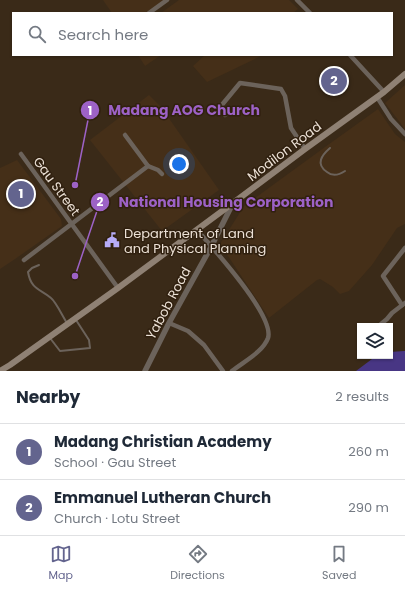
<!DOCTYPE html>
<html lang="en">
<head>
<meta charset="utf-8">
<style>
  :root { --surface:#fff; --page:#f6f6f7; --text:#1f2937; --muted:#747a83; --line:#e0e1e3; --accent:#63648e }
  body { margin:0; font-family:Poppins,sans-serif; background:var(--page); color:var(--text) }
  .controls { position:absolute; right:12px; bottom:12px; display:grid; overflow:hidden; border-radius:0px; box-shadow:0 1px 3px #0004 }
  .controls button { width:36px; height:36px; display:grid; place-items:center; padding:0; border:0; border-bottom:1px solid var(--line); background:var(--surface); color:var(--text); font:20px sans-serif }
  .you { position:absolute; left:179px; top:164px; width:14px; height:14px; margin:-10px; border:3px solid #fff; border-radius:50%; background:#1a73e8; box-shadow:0 0 0 6px #1a73e833 }
  .badge { display:grid; place-items:center; width:26px; height:26px; border-radius:50%; background:var(--accent); color:#fff; font-size:13px; font-weight:700 }
  .pin { position:absolute; translate:-50% -50%; border:2px solid #fff; box-shadow:0 1px 4px #0006 }
  .list { margin:0; padding:0; list-style:none }
  h2 { display:flex; justify-content:space-between; align-items:center; height:52px; margin:0; padding:0 16px; font-size:17px }
  h2 small { font-size:13px; font-weight:400; color:var(--muted) }
  .list li { display:grid; grid-template-columns:26px 1fr auto; gap:12px; align-items:center; box-sizing:border-box; height:56px; padding:0 16px; border-top:1px solid var(--line) }
  .list b { display:block; font-size:15px; white-space:nowrap }
  .list p { margin:0; font-size:13px; white-space:nowrap; color:var(--muted) }
  .list em { font-size:13px; font-style:normal; color:var(--muted) }
  .icon { flex:none; width:22px; height:22px; fill:none; stroke:currentColor; stroke-width:2; stroke-linecap:round; stroke-linejoin:round }
  .map { position:relative; flex:none; width:405px; height:371px; overflow:hidden }
  .search { position:absolute; background:var(--surface); box-shadow:0 1px 3px #0004; left:12px; right:12px; top:12px; height:44px; display:flex; align-items:center; gap:10px; box-sizing:border-box; padding:0 14px; border-radius:0px; color:var(--muted); font-size:15px }
  .sheet { height:164px; background:var(--surface) }
  nav { display:flex; justify-content:space-around; align-items:center; box-sizing:border-box; height:56px; border-top:1px solid var(--line); background:var(--surface); font-size:11px; color:var(--muted) }
  nav a { display:grid; justify-items:center; gap:2px }
  nav .on { color:var(--accent) }
  .map>svg:first-child { display:block }
  .built { fill:#452f18 }
  .water { fill:#483684 }
  .lines { fill:none; stroke-linecap:round; stroke-linejoin:round }
  .service { stroke:#6c635b; stroke-width:2 }
  .minor { stroke:#6c635b; stroke-width:4.5 }
  .tertiary { stroke:#6c635b; stroke-width:5.5 }
  .secondary { stroke:#8f8174; stroke-width:6 }
  .labels { text-anchor:middle; stroke-width:3; stroke-linejoin:round; paint-order:stroke }
  .street-label { font-size:13px; fill:#ebe0d5; stroke:#30200f }
  .poi-label { font-size:13px; fill:#ebe0d5; stroke:#30200f; text-anchor:start }
  .leader { fill:none; stroke:#9d62c6; stroke-width:1.5 }
  .callout-dot { fill:#9d62c6; stroke:#30200f; stroke-width:1.5 }
  .mark-label { font-size:12px; text-anchor:middle; font-weight:bold; fill:#fff }
  .callout-label { font-size:14px; text-anchor:middle; font-weight:bold; fill:#9d62c6; stroke:#30200f; stroke-width:3; stroke-linejoin:round; paint-order:stroke }
</style>
</head>
<body>
<div class="map">
<svg width="405" height="371" viewBox="0 0 405 371">
  <rect width="100%" height="100%" fill="#3a2a18"/>
  <g class="built">
    <polygon points="103,0 170,0 151,13 112,13"/>
    <polygon points="179,0 289,0 298,9 293,13 161,13"/>
    <polygon points="138,55 161,55 145,66"/>
    <polygon points="205,55 263,55 207,82 193,66"/>
    <polygon points="405,85 405,129 385,103"/>
    <polygon points="149,95 161,107 219,190 162,231 90,140"/>
    <polygon points="378,109 395,134 405,142 405,224 397,228 372,265 349,291 340,294 333,287 320,279 317,280 269,318 220,244 244,206 325,147"/>
    <polygon points="17,160 61,219 62,226 15,259 0,269 0,168"/>
  </g>
  <polygon class="water" points="404,351 405,351 405,371 356,371 376,356 390,356 390,352"/>
  <g class="lines">
    <g class="service">
      <path d="M330,148C322,155 315,164 327,172C333,177 339,175 345,171"/>
      <path d="M39,265L32,268L28,272C31,290 41,289 51,298C56,302 63,317 67,323"/>
      <polyline points="50,338 60,351 90,348 89,340 76,320"/>
    </g>
    <g class="minor">
      <polyline points="297,0 310,13"/>
      <polyline points="149,13 167,0"/>
      <polyline points="350,55 384,92"/>
      <polyline points="377,97 391,119 405,134"/>
      <polyline points="225,115 221,106 240,83 281,89 285,96 291,128 305,149"/>
      <polyline points="125,135 148,166 158,170 162,174"/>
      <polyline points="21,154 118,288"/>
      <path d="M197,230C212,247 275,316 268,338C263,352 243,362 232,371"/>
      <polyline points="24,260 148,166"/>
      <polyline points="402,305 383,276 405,248"/>
      <polyline points="169,323 188,331 204,345 223,371"/>
      <polyline points="381,324 387,319 392,313 405,303"/>
    </g>
    <polyline class="tertiary" points="145,371 169,323 211,247 233,203"/>
    <polyline class="secondary" points="0,371 10,365 118,288 233,203 305,149 384,92 405,74"/>
  </g>
  <defs>
    <g id="civic-bare" transform="scale(1.2)"><path d="M-.6-6.5H3V-4.5H.6V-3L4-1V1h2V6H-6V1h2V-1L-.6-3ZM-1.2 2.5V6h2.4V2.5Z" fill="#b6acf8" stroke="#30200f" stroke-width="2.5" paint-order="stroke"/></g>
  </defs>
  <g fill-rule="evenodd">
    <use href="#civic-bare" x="112" y="240"/>
  </g>
  <g class="labels">
    <g class="street-label">
      <text transform="translate(284 151) rotate(-37)" y="5">Modilon Road</text>
      <text transform="translate(57 186) rotate(54)" y="5">Gau Street</text>
      <text transform="translate(168 303) rotate(-62)" y="5">Yabob Road</text>
    </g>
    <g class="poi-label">
      <text x="124" y="238">Department of Land<tspan x="124" dy="15">and Physical Planning</tspan></text>
    </g>
  </g>
  <path class="leader" d="M75 185L90 110M75 276L100 202"/>
  <g class="callout-dot">
    <circle cx="75" cy="185" r="4"/>
    <circle cx="75" cy="276" r="4"/>
    <circle cx="90" cy="110" r="10"/>
    <circle cx="100" cy="202" r="10"/>
  </g>
  <g class="mark-label">
    <text x="90" y="115">1</text>
    <text x="100" y="206">2</text>
  </g>
  <g class="callout-label">
    <text x="184" y="115">Madang AOG Church</text>
    <text x="226" y="207">National Housing Corporation</text>
  </g>
</svg>
<div class="controls">
<button><svg class="icon" aria-label="layers" viewBox="0 0 24 24"><path d="M12 4l9 5-9 5-9-5zM3 14l9 5 9-5"/></svg></button>
</div>
<div class="you"></div>
<div class="pin badge" style="left:21px;top:194px">1</div>
<div class="pin badge" style="left:334px;top:81px">2</div>
<div class="search"><svg class="icon" aria-label="search" viewBox="0 0 24 24"><circle cx="10" cy="10" r="6"/><path d="M15 15l6 6"/></svg>Search here</div>
</div>
<section class="sheet">
<h2>Nearby<small>2 results</small></h2>
<ul class="list">
<li><span class="badge">1</span><div><b>Madang Christian Academy</b><p>School · Gau Street</p></div><em>260 m</em></li>
<li><span class="badge">2</span><div><b>Emmanuel Lutheran Church</b><p>Church · Lotu Street</p></div><em>290 m</em></li>
</ul>
</section>
<nav>
<a class="on"><svg class="icon" aria-label="map" viewBox="0 0 24 24"><path d="M3 6l6-2 6 2 6-2v14l-6 2-6-2-6 2zM9 4v14M15 6v14"/></svg>Map</a>
<a><svg class="icon" aria-label="directions" viewBox="0 0 24 24"><path d="M12 3l9 9-9 9-9-9zM9 14v-3h6M13 9l2 2-2 2"/></svg>Directions</a>
<a><svg class="icon" aria-label="saved" viewBox="0 0 24 24"><path d="M7 4h10v16l-5-4-5 4z"/></svg>Saved</a>
</nav>
</body>
</html>
